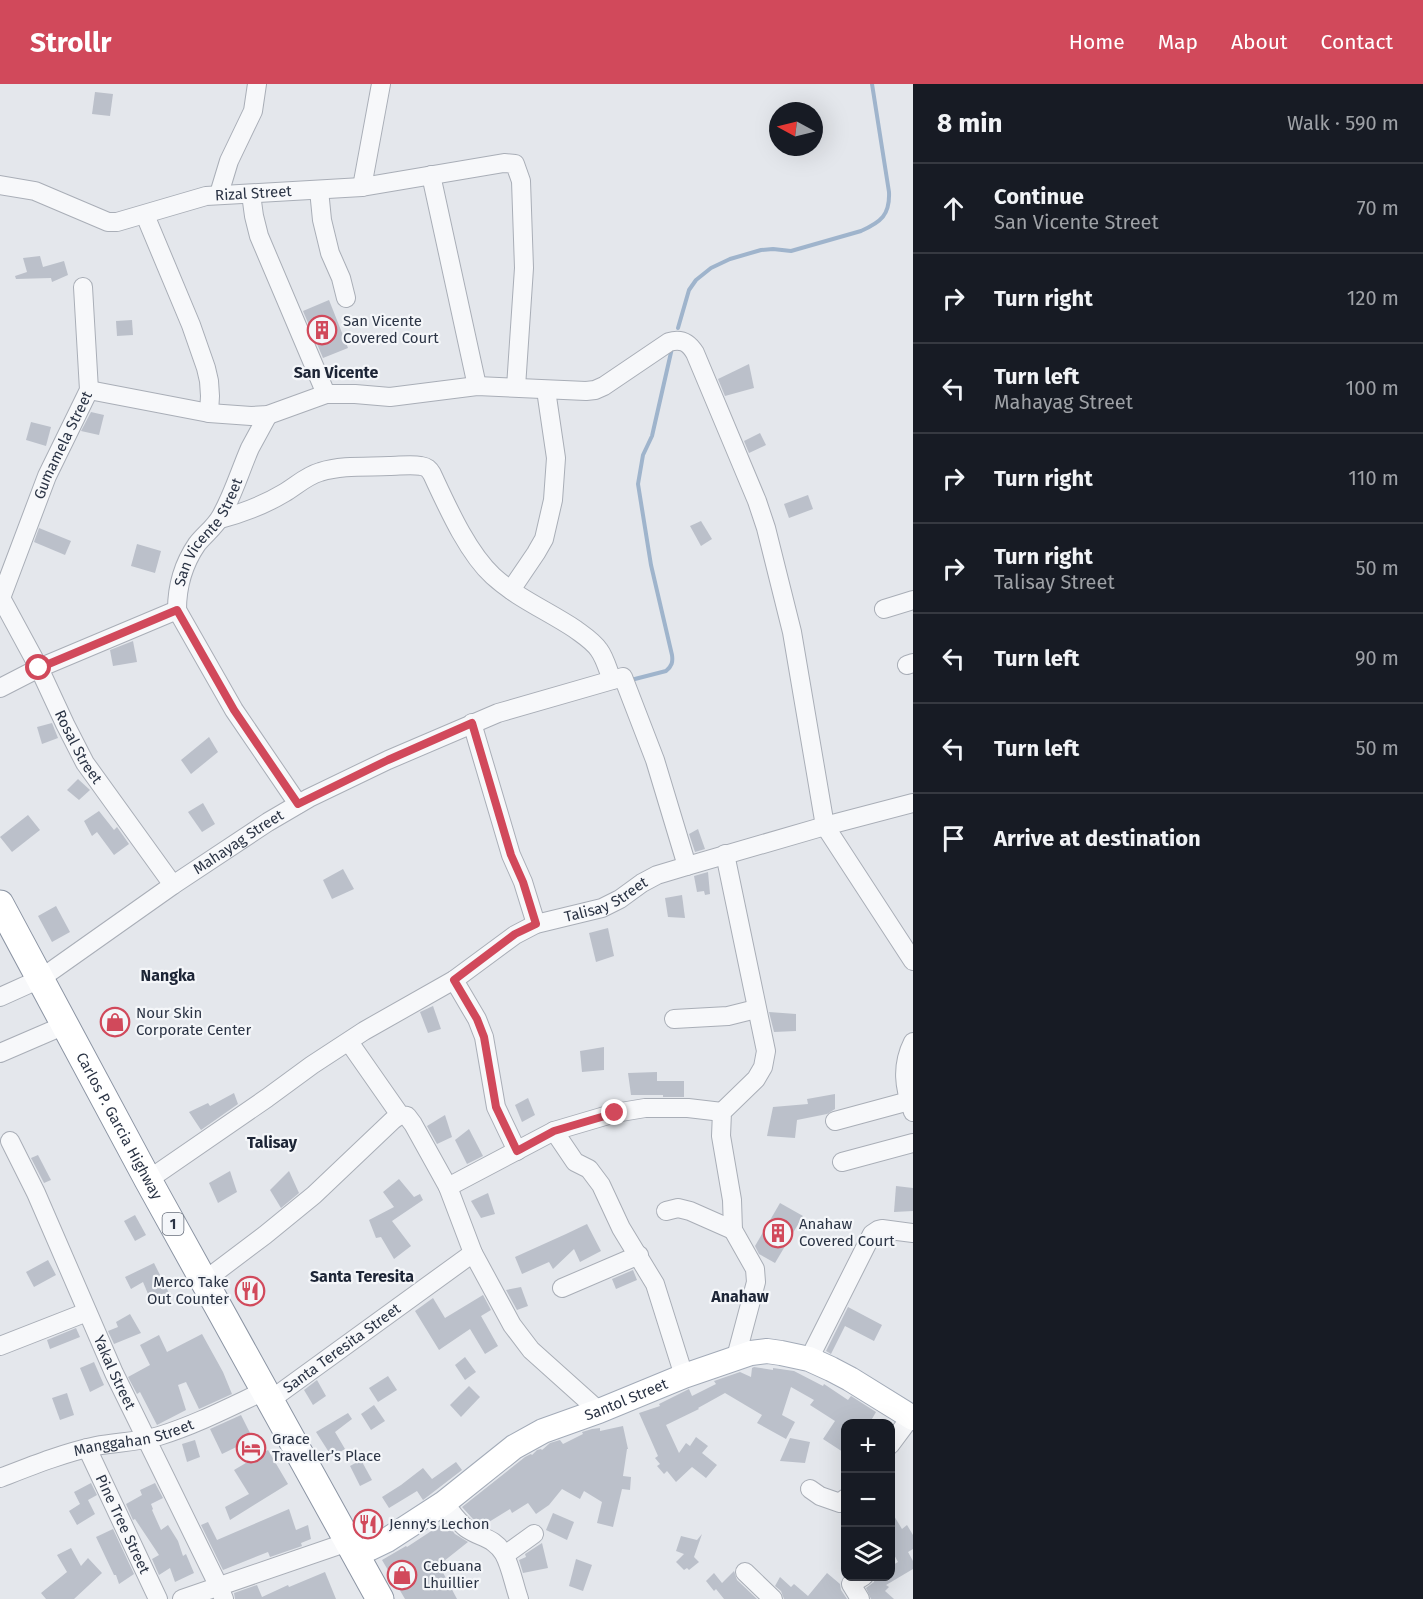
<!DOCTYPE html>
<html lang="en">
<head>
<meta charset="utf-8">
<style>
  :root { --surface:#171b24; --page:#242831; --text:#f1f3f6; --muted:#9ea1a6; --line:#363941; --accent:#d1495b }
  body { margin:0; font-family:"Fira Sans",sans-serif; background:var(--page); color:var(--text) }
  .controls { position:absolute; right:18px; bottom:18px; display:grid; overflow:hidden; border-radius:12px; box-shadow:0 6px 24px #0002 }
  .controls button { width:54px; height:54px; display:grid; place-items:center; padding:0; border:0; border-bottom:2px solid var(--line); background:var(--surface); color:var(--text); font:30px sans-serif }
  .compass { position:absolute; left:769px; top:18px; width:54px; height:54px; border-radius:50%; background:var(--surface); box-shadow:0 6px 24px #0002; rotate:277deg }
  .stop { position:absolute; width:18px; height:18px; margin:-14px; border:4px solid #d1495b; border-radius:50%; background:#fff }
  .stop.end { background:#d1495b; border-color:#fff; box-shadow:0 2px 6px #0008 }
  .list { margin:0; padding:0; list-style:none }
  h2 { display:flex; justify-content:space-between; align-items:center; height:78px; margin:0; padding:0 24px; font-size:26px }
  h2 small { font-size:20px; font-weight:400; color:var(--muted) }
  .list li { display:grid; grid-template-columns:39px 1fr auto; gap:18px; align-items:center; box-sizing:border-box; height:90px; padding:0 24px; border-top:2px solid var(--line) }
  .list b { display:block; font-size:22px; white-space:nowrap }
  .list p { margin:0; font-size:20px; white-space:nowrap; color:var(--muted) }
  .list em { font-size:20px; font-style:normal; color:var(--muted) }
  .icon { flex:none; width:33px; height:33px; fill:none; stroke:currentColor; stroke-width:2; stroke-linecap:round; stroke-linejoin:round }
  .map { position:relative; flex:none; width:913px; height:1515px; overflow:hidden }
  header { display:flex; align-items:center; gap:36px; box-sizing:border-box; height:84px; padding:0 30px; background:var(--accent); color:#fff }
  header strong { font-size:28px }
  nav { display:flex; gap:33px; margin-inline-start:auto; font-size:21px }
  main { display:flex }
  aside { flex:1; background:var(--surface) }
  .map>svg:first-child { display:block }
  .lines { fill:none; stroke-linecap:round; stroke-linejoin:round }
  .stream { stroke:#9fb4cc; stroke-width:4 }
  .building { fill:#bbc0ca }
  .minor-casing { stroke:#a9aeb7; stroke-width:20 }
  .major-casing { stroke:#a3abb8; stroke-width:26 }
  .highway-casing { stroke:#8b94a3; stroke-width:29 }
  .minor { stroke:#f7f8fa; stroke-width:18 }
  .major { stroke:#fff; stroke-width:24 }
  .highway { stroke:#fff; stroke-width:27 }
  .route { stroke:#d1495b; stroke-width:8 }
  .labels { text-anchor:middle; stroke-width:4.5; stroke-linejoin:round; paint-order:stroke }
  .shield { fill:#f4f6f9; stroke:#676e7b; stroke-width:1.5 }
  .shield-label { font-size:14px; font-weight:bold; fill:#2b3445 }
  .street-label { font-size:15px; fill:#2b3445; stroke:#f4f6f9 }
  .poi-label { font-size:15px; fill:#2b3445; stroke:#f4f6f9; text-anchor:start }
  .neighbourhood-label { font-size:16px; font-weight:bold; fill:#1d2536; stroke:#f4f6f9 }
</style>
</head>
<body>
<header>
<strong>Strollr</strong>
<nav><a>Home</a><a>Map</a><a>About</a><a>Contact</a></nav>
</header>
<main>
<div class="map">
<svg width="913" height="1515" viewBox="0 0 913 1515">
  <rect width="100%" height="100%" fill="#e4e7ec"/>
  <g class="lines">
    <g class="stream">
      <path d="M678,244L689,206L696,196L711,184L730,175L761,166L773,165L791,167L861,147C881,138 890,131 889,108L872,0"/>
      <path d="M631,596L666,587C672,582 673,578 672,571L651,481L638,400L643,371L652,352L672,264"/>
    </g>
  </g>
  <g class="building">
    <polygon points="95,8 113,10 110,32 92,30"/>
    <polygon points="40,172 43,183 64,177 68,191 52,198 51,194 16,195 15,192 27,188 23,174"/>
    <polygon points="329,216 348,264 323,274 303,227"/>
    <polygon points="132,236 133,251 117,252 116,237"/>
    <polygon points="749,280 754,304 725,312 718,295"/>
    <polygon points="91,328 104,331 99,351 81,347"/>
    <polygon points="31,338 51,343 46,362 26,356"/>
    <polygon points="760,349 766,361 749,369 744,357"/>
    <polygon points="808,411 813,425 789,434 784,420"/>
    <polygon points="701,437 712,455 701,462 690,442"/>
    <polygon points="39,444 71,457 65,471 34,458"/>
    <polygon points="137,460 161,467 155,489 131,482"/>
    <polygon points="133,557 137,578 113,582 110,566"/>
    <polygon points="52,639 58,654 42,660 37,643"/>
    <polygon points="209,653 218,668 191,690 181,676"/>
    <polygon points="78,695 90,706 79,716 67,706"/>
    <polygon points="203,719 215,740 202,748 188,728"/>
    <polygon points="99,727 114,746 117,743 129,760 114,771 97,748 92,752 84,737"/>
    <polygon points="28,731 40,746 12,768 0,753"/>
    <polygon points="698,745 705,765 695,768 689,750"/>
    <polygon points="343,785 354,805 332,815 323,796"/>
    <polygon points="708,788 710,810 705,811 704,807 697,808 694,792"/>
    <polygon points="682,811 685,834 668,833 665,814"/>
    <polygon points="56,822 70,848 52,858 38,832"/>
    <polygon points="608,844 614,872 596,878 589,849"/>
    <polygon points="433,922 441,945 428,949 420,928"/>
    <polygon points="769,928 796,930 796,947 774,948"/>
    <polygon points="604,963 604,986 582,988 580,967"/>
    <polygon points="657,988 657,997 684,997 684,1013 663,1013 663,1011 631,1011 628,989"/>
    <polygon points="234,1009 238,1020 201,1046 189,1028 208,1019 210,1022"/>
    <polygon points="835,1010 835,1025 827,1030 797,1036 795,1054 767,1052 773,1023 808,1020 807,1015"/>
    <polygon points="528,1014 535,1031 522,1038 515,1021"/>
    <polygon points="445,1031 452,1053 437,1060 427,1042"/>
    <polygon points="469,1045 483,1072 467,1080 455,1056"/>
    <polygon points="38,1071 51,1096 44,1099 31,1074"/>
    <polygon points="230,1087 237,1108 218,1119 209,1099"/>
    <polygon points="289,1087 299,1109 281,1124 270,1106"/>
    <polygon points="399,1095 414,1113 420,1110 423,1116 392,1137 411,1162 394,1175 381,1153 376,1154 369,1136 394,1123 383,1108"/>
    <polygon points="896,1102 913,1104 913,1127 894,1128"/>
    <polygon points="488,1109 495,1130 481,1134 471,1117"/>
    <polygon points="780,1119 803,1132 775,1179 759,1170 755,1162"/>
    <polygon points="135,1131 146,1151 135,1157 124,1137"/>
    <polygon points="587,1140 601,1167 580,1178 574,1165 553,1185 549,1178 522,1190 515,1173 566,1150"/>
    <polygon points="48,1176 56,1191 34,1203 26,1188"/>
    <polygon points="154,1179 169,1209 151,1217 143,1198 131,1205 125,1193"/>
    <polygon points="633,1186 637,1196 616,1205 612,1195"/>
    <polygon points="521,1203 528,1222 517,1226 506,1206"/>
    <polygon points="483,1211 491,1226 481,1232 498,1262 485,1270 470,1245 439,1266 415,1227 433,1214 445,1234"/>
    <polygon points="848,1223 882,1241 874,1257 845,1242 831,1270 826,1267"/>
    <polygon points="130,1230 141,1249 114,1260 108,1247 118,1243 116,1238"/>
    <polygon points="76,1244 80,1253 50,1265 47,1256"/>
    <polygon points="202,1250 223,1288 232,1310 199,1325 186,1298 178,1301 186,1326 157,1341 140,1308 137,1310 128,1293 150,1281 140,1261 159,1251 167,1268"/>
    <polygon points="465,1273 476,1288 465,1296 455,1281"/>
    <polygon points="94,1278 104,1301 90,1308 80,1284"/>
    <polygon points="754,1283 773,1286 773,1284 794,1287 823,1302 824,1300 848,1316 851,1312 876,1328 869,1340 846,1340 846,1370 823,1355 835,1337 810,1321 814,1316 791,1303 782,1331 795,1338 786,1355 757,1339 762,1331 725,1309 698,1324 699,1325 666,1341 679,1369 686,1359 690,1362 696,1353 708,1362 702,1369 717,1381 706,1394 692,1383 676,1398 667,1387 664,1390 657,1382 660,1380 655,1374 658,1372 639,1329 660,1322 659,1320 689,1305 692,1312 716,1300 714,1297 740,1288 751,1293 752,1284"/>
    <polygon points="388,1292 397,1306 378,1318 369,1304"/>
    <polygon points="317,1296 326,1312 313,1321 304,1306"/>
    <polygon points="469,1302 480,1313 461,1333 450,1321"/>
    <polygon points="67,1309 74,1331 60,1336 52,1314"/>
    <polygon points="374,1321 385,1337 371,1346 361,1330"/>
    <polygon points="348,1329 352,1335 335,1348 345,1365 332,1373 316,1348"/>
    <polygon points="241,1331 253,1355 222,1370 210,1345"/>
    <polygon points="623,1342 628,1365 627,1365 623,1392 631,1393 630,1406 622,1405 613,1443 597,1439 602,1418 584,1407 580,1415 562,1405 549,1421 536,1430 528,1419 512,1429 510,1425 484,1441 473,1435 462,1423 525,1373 531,1370 532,1371 537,1366 541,1365 542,1366 550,1359 560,1356 563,1360 583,1350 582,1348 592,1345 600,1344 600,1347"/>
    <polygon points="790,1354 810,1358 805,1379 780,1377"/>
    <polygon points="195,1356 200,1373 187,1378 182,1360"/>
    <polygon points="268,1366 288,1400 230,1436 225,1423 249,1410 234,1386"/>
    <polygon points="361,1376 372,1396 360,1402 350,1382"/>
    <polygon points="456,1378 462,1386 423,1416 417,1407 389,1424 382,1413 401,1401 423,1384 432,1395"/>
    <polygon points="91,1399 97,1411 88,1416 95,1430 77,1441 69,1427 80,1420 74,1408"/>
    <polygon points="155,1399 163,1414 151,1420 153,1425 152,1426 161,1446 168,1441 178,1457 183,1472 186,1470 194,1489 175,1498 170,1484 159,1491 152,1475 159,1471 135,1435 133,1436 126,1420 142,1411 140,1406"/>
    <polygon points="289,1425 296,1446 308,1441 311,1455 301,1459 302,1462 270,1473 268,1468 223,1486 201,1441 208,1438 217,1456"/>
    <polygon points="891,1427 902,1445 907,1441 913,1451 913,1465 908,1468 913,1477 913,1485 886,1501 889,1503 885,1507 894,1515 871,1515 866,1504 874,1498 875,1492 891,1492 891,1482 898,1478 891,1465"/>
    <polygon points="553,1429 574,1438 567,1456 546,1446"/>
    <polygon points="445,1438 455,1450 468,1458 439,1481 457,1515 405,1515 382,1476 406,1462 407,1463"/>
    <polygon points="113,1445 134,1490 119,1500 116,1491 114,1491 96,1453"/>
    <polygon points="702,1450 694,1473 699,1478 689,1486 687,1484 684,1486 676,1478 684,1470 676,1467 681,1452 697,1456"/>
    <polygon points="542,1459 548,1484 523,1489 519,1476 526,1473 525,1470"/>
    <polygon points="71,1464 81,1482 88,1474 102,1489 74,1515 46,1515 41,1509 67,1488 57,1471"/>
    <polygon points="576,1475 592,1481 583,1507 569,1502"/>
    <polygon points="734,1487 737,1496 757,1515 724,1515 716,1505 714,1507 706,1497 714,1489 722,1499"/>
    <polygon points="325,1488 336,1515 235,1515 234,1509 257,1501 262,1513 288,1501 289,1503"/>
    <polygon points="827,1489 840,1500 841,1506 847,1515 784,1515 781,1507 775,1502 780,1493 791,1503 794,1500 808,1512"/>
  </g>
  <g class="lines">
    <g class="minor-casing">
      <g id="minor">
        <polyline points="431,91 477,302"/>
        <path id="s1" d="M0,101L35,107L108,138H117L206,112L362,103L504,79L515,80L521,97L524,184L516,303"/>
        <polyline points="362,103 381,0"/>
        <polyline points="319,106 322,136 330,169 341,194 346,214"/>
        <polyline points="219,110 229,77 253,27 257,0"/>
        <polyline points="251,110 254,132 259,152 326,310"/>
        <polyline points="145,131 191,241 206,284 209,297 210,312 209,329"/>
        <path d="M89,306L209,329L251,332L268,331L326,310H355L390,313L477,302L586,307L595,306L604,302L669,258C682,254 689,259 695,269L757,417L766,444L792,548L825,742L913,877"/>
        <path d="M220,435C243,429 264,421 284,409C296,402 306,392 320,388C342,381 367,383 389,382C399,382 411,380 421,382C427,383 429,385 432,390C447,422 467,468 493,492C517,514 548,527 575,545C583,551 593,557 599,566C605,574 608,586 612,596"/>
        <polyline points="511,506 536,469 544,455 553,416 556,374 546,306"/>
        <path id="s2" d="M0,512L39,584L65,640L85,679L173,801"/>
        <path id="s3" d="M1,514L47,392L89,306L83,203"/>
        <polyline points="884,525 913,516"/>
        <polyline points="177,526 234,626 298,720"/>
        <path id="s4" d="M177,526C177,503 184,479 197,460C205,450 215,443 221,432C233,411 240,387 250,364C256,353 262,342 268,331"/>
        <polyline points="907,581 913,579"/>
        <polyline points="0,604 39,584 177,526"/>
        <polyline points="472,639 511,771 523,798 536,840"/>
        <polyline points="725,770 766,967 763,983 756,995 722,1028 721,1052 732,1116 733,1146 755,1185 756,1198 736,1273"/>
        <polyline points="454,896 477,935 484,953 496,1023 517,1067"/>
        <path id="s5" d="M0,913L40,895L173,801L268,738L309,714L388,676L498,629L623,593L655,676L687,782"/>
        <polyline points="674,935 728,932 756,925"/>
        <polyline points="349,958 400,1031 407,1032 413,1040 448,1103 473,1169 512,1241 531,1266 599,1327"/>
        <polyline points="0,969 65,941"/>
        <path d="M913,1028C904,1003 901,982 913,958"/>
        <polyline points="835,1037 909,1017"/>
        <polyline points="554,1047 575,1078 589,1085 601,1101 621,1144 655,1200 684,1292"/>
        <path id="s6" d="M10,1057L36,1109L114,1289L219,1503L224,1515"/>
        <polyline points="842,1078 913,1059"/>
        <path id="s7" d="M148,1096L267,1014L312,981L364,947L454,896L515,851L536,840L602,824L620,815L642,799L657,791L687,782L825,742L913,719"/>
        <polyline points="448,1103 554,1047 615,1029 645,1024 688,1024 722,1028"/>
        <polyline points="666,1127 678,1124 690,1127 733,1146"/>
        <polyline points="204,1197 265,1151 314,1111 393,1036 400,1031"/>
        <polyline points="562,1204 639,1171"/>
        <polyline points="0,1262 87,1228"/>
        <polyline points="809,1275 872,1150 878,1146 882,1145 913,1149"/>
        <path id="s8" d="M269,1317L473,1169"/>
        <polyline points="890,1361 911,1333"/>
        <path id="s9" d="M87,1364L158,1515"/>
        <path id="s10" d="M0,1394C31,1382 63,1369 96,1362C117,1358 138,1358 159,1352C195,1341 230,1323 264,1307"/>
        <polyline points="810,1405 820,1412 840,1419 846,1414"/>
        <path d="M444,1419C451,1427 457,1437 466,1444C480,1454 494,1453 504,1470C511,1483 514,1501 519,1515"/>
        <polyline points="505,1471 534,1450"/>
        <polyline points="745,1488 773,1515"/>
        <polyline points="182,1515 348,1458"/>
        <polyline points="860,1515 851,1500 864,1492"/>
      </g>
    </g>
    <g class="major-casing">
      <g id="major">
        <path id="s11" d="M356,1471L387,1456L444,1419L514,1363L543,1347L599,1327L684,1292L751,1269L767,1267L781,1269L809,1275L831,1285L850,1295L913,1334"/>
      </g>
    </g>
    <g class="highway-casing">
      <g id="highway">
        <path id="s12" d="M0,820L148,1096L380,1515"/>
      </g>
    </g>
    <use href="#minor" class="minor"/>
    <use href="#major" class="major"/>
    <use href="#highway" class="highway"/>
  </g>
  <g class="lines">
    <polyline class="route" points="39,584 177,526 234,626 298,720 388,676 472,639 511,771 523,798 536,840 515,850 454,896 477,935 484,953 496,1023 517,1067 554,1047 615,1029"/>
  </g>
  <defs>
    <g id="building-ring" transform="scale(1.5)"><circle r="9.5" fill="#f4f6f9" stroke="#d1495b" stroke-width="1.5"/><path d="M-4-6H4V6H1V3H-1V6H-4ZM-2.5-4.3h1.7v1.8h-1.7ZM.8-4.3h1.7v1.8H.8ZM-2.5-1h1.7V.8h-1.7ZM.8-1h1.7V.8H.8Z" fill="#d1495b"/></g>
    <g id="shop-ring" transform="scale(1.5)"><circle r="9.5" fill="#f4f6f9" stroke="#d1495b" stroke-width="1.5"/><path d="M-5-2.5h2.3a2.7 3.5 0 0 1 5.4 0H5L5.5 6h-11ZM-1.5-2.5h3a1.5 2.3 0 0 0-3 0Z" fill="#d1495b"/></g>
    <g id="restaurant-ring" transform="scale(1.5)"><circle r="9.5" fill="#f4f6f9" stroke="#d1495b" stroke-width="1.5"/><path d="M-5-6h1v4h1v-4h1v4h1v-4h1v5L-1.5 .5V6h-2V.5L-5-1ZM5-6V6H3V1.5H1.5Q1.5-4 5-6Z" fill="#d1495b"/></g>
    <g id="hotel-ring" transform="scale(1.5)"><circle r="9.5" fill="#f4f6f9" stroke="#d1495b" stroke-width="1.5"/><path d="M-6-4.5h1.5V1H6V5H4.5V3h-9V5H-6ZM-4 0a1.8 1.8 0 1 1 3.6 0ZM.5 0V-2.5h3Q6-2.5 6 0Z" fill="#d1495b"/></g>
  </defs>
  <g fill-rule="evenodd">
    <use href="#building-ring" x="322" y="246"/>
    <use href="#shop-ring" x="115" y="938"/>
    <use href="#building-ring" x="778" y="1149"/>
    <use href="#restaurant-ring" x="250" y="1207"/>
    <use href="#hotel-ring" x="251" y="1364"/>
    <use href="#restaurant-ring" x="368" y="1440"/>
    <use href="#shop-ring" x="402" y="1491"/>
  </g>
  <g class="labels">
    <rect class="shield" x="162.5" y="1129" width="21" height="22" rx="4.5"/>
    <g class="shield-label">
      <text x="173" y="1145">1</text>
    </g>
    <g class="street-label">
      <text dy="5" stroke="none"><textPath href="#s1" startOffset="264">Rizal Street</textPath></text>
      <text dy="5" stroke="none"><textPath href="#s3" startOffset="165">Gumamela Street</textPath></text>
      <text dy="5" stroke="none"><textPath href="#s4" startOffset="86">San Vicente Street</textPath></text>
      <text dy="5" stroke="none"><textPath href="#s2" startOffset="170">Rosal Street</textPath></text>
      <text dy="5" stroke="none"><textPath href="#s5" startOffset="285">Mahayag Street</textPath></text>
      <text dy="5" stroke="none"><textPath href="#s7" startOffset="540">Talisay Street</textPath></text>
      <text dy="5" stroke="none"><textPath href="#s12" startOffset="252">Carlos P. Garcia Highway</textPath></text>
      <text dy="5" stroke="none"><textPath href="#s8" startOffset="90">Santa Teresita Street</textPath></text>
      <text dy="5" stroke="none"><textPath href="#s6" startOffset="254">Yakal Street</textPath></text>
      <text dy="5" stroke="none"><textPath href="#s11" startOffset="314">Santol Street</textPath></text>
      <text dy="5" stroke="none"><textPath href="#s10" startOffset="140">Manggahan Street</textPath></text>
      <text dy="5" stroke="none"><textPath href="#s9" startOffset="84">Pine Tree Street</textPath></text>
    </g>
    <g class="poi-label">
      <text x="343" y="242">San Vicente<tspan x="343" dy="17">Covered Court</tspan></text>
      <text x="136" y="934">Nour Skin<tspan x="136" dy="17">Corporate Center</tspan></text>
      <text x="799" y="1145">Anahaw<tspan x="799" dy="17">Covered Court</tspan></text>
      <text x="229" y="1203" text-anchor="end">Merco Take<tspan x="229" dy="17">Out Counter</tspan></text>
      <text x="272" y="1360">Grace<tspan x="272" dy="17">Traveller’s Place</tspan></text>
      <text x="389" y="1445">Jenny's Lechon</text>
      <text x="423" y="1487">Cebuana<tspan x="423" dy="17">Lhuillier</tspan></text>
    </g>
    <g class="neighbourhood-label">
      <text x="336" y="294">San Vicente</text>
      <text x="168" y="897">Nangka</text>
      <text x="272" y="1064">Talisay</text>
      <text x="362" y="1198">Santa Teresita</text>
      <text x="740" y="1218">Anahaw</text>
    </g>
  </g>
</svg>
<div class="controls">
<button>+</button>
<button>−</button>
<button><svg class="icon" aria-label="layers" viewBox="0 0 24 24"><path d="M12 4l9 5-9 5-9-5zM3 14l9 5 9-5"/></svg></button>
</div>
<svg class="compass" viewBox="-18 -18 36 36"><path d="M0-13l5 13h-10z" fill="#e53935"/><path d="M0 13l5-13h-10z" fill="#9ea1a6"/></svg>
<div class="stop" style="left:39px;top:584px"></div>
<div class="stop end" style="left:615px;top:1029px"></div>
</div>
<aside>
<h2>8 min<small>Walk · 590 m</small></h2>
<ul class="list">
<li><svg class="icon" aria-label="ahead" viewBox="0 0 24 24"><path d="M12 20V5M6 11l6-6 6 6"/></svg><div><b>Continue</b><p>San Vicente Street</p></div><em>70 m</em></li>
<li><svg class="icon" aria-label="right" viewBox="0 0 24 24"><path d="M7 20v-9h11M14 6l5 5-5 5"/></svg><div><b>Turn right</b></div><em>120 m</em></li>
<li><svg class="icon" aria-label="left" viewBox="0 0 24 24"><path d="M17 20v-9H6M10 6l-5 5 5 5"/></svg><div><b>Turn left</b><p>Mahayag Street</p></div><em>100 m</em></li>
<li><svg class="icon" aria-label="right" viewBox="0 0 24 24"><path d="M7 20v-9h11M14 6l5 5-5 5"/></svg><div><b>Turn right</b></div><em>110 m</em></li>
<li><svg class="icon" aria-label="right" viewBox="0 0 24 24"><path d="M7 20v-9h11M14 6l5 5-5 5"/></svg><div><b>Turn right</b><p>Talisay Street</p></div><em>50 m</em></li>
<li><svg class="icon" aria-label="left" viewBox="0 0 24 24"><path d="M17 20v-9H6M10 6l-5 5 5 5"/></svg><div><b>Turn left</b></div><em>90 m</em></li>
<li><svg class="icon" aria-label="left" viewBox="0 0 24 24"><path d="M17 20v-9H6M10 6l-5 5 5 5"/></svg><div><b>Turn left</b></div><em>50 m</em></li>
<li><svg class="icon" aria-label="arrive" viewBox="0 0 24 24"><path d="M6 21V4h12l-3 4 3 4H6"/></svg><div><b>Arrive at destination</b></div></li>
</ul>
</aside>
</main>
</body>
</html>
